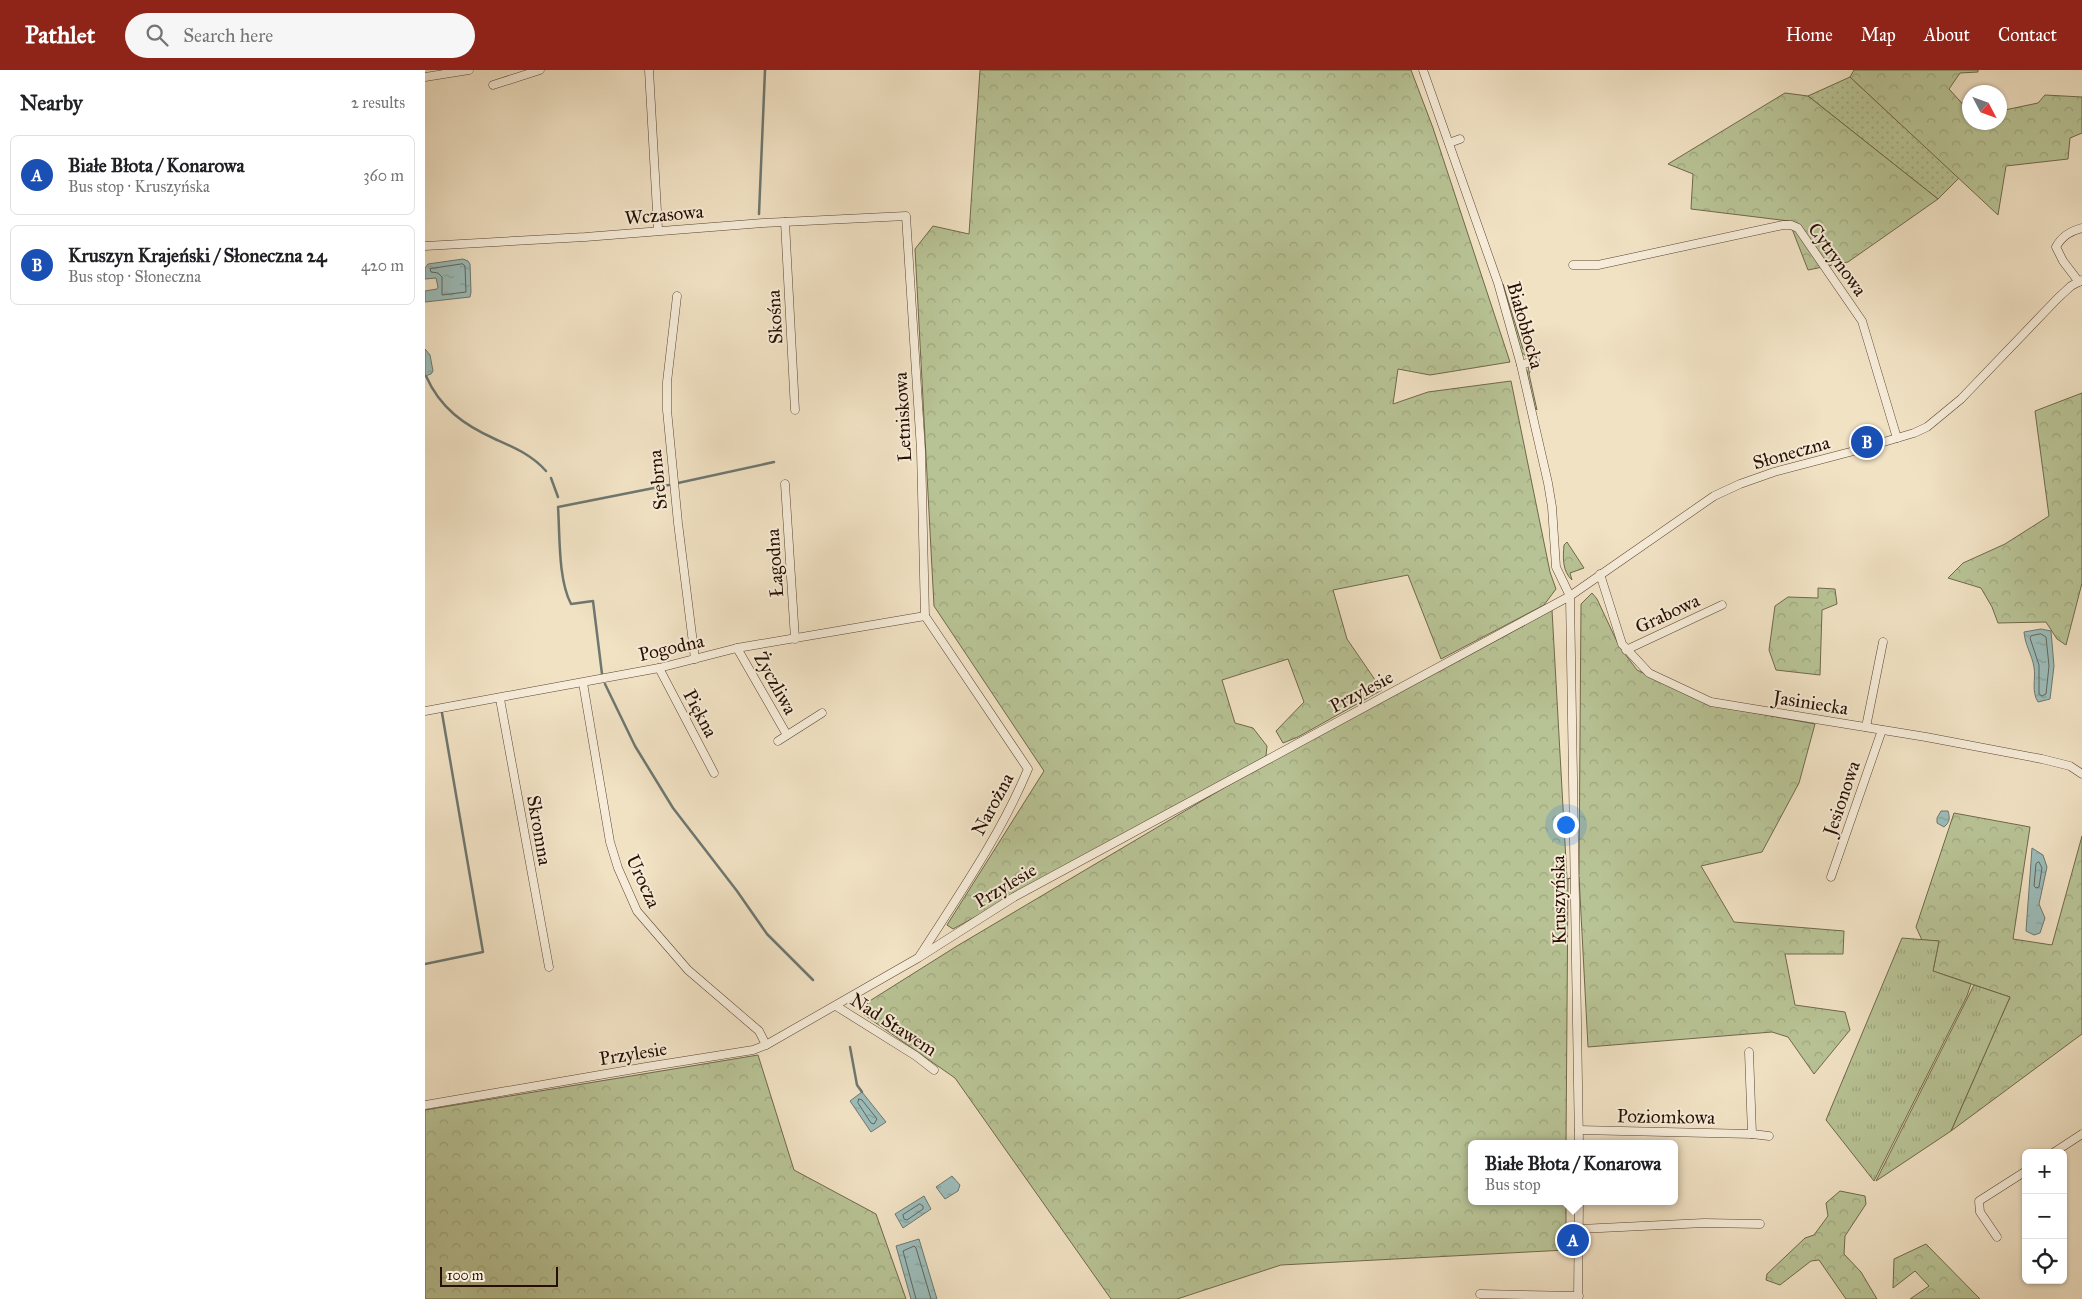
<!DOCTYPE html>
<html lang="en">
<head>
<meta charset="utf-8">
<style>
  :root { --surface:#fff; --page:#f6f6f6; --text:#202124; --muted:#757577; --line:#e0e0e0; --accent:#8f2418 }
  body { margin:0; font-family:"IM FELL Great Primer",serif; background:var(--page); color:var(--text) }
  .controls { position:absolute; right:15px; bottom:15px; display:grid; overflow:hidden; border-radius:8px; box-shadow:0 1px 4px #0004 }
  .controls button { width:45px; height:45px; display:grid; place-items:center; padding:0; border:0; border-bottom:1px solid var(--line); background:var(--surface); color:var(--text); font:25px sans-serif }
  .compass { position:absolute; left:1537px; top:15px; width:45px; height:45px; border-radius:50%; background:var(--surface); box-shadow:0 1px 4px #0004; rotate:131deg }
  .scale { position:absolute; left:15px; bottom:12px; width:118px; box-sizing:border-box; padding-left:5px; border:2px solid #280e00; border-top:0; font-size:14px; line-height:18px; white-space:nowrap; color:#280e00; -webkit-text-stroke:4px #f6ecd9; paint-order:stroke }
  .you { position:absolute; left:1140px; top:754px; width:18px; height:18px; margin:-12px; border:4px solid #fff; border-radius:50%; background:#1a73e8; box-shadow:0 0 0 8px #1a73e833 }
  .badge { display:grid; place-items:center; width:32px; height:32px; border-radius:50%; background:var(--accent); color:#fff; font-size:16px; font-weight:700 }
  .pin { position:absolute; translate:-50% -50%; border:2px solid #fff; box-shadow:0 1px 5px #0006 }
  .popup { position:absolute; left:1043px; top:1070px; width:210px; height:65px; box-sizing:border-box; display:grid; place-content:center; border-radius:8px; background:var(--surface); filter:drop-shadow(0 1px 4px #0005); font-size:16px; white-space:nowrap; color:var(--muted) }
  .popup b { font-size:19px; color:var(--text) }
  .popup::after { content:''; position:absolute; left:50%; top:100%; margin-left:-10px; border:10px solid transparent; border-top-color:var(--surface) }
  .list { margin:0; padding:0; list-style:none }
  h2 { display:flex; justify-content:space-between; align-items:center; height:65px; margin:0; padding:0 20px; font-size:21px }
  h2 small { font-size:16px; font-weight:400; color:var(--muted) }
  .list li { display:grid; grid-template-columns:32px 1fr auto; gap:15px; align-items:center; box-sizing:border-box; height:80px; margin:0 10px 10px; padding:0 10px; border:1px solid var(--line); border-radius:8px }
  .list b { display:block; font-size:19px; white-space:nowrap }
  .list p { margin:0; font-size:16px; white-space:nowrap; color:var(--muted) }
  .list em { font-size:16px; font-style:normal; color:var(--muted) }
  .icon { flex:none; width:28px; height:28px; fill:none; stroke:currentColor; stroke-width:2; stroke-linecap:round; stroke-linejoin:round }
  .map { position:relative; flex:none; width:1657px; height:1229px; overflow:hidden }
  header { display:flex; align-items:center; gap:30px; box-sizing:border-box; height:70px; padding:0 25px; background:var(--accent); color:#fff }
  header strong { font-size:24px }
  nav { display:flex; gap:28px; margin-inline-start:auto; font-size:18px }
  .search { width:350px; height:45px; background:var(--page); display:flex; align-items:center; gap:12px; box-sizing:border-box; padding:0 18px; border-radius:28px; color:var(--muted); font-size:19px }
  main { display:flex }
  aside { flex:1; background:var(--surface) }
  .map>svg:first-child { display:block }
  .grass { fill:url(#grass-dots); stroke:#70684a }
  .forest { fill:url(#forest-crowns); stroke:#70684a }
  .park { fill:url(#park-tufts); stroke:#70684a }
  .water { fill:url(#water-ripples); stroke:#6e7770 }
  .lines { fill:none; stroke-linecap:round; stroke-linejoin:round }
  .shore { stroke:#62665d; stroke-width:1 }
  .stream { stroke:#6e7770; stroke-width:2.5 }
  .minor-casing { stroke:#5a4331; stroke-width:9 }
  .minor { stroke:#f6ecd9; stroke-width:8 }
  .labels { text-anchor:middle; stroke-width:4; stroke-linejoin:round; paint-order:stroke }
  .street-label { font-size:19px; fill:#280e00; stroke:#f6ecd9 }
</style>
</head>
<body>
<header>
<strong>Pathlet</strong>
<div class="search"><svg class="icon" aria-label="search" viewBox="0 0 24 24"><circle cx="10" cy="10" r="6"/><path d="M15 15l6 6"/></svg>Search here</div>
<nav><a>Home</a><a>Map</a><a>About</a><a>Contact</a></nav>
</header>
<main>
<aside>
<h2>Nearby<small>2 results</small></h2>
<ul class="list">
<li><span class="badge" style="background:#1a4fb4">A</span><div><b>Białe Błota / Konarowa</b><p>Bus stop · Kruszyńska</p></div><em>360 m</em></li>
<li><span class="badge" style="background:#1a4fb4">B</span><div><b>Kruszyn Krajeński / Słoneczna 24</b><p>Bus stop · Słoneczna</p></div><em>420 m</em></li>
</ul>
</aside>
<div class="map">
<svg width="1657" height="1229" viewBox="0 0 1657 1229">
  <defs>
    <pattern id="grass-dots" width="8" height="8" patternUnits="userSpaceOnUse" patternTransform="scale(1.25)"><rect width="8" height="8" fill="#b8c395"/><path d="M2 2h.1M6 6h.1" fill="none" stroke="#9ea67f" stroke-width="1.8" stroke-linecap="round"/></pattern>
    <pattern id="forest-crowns" width="20" height="18" patternUnits="userSpaceOnUse" patternTransform="scale(1.25)"><rect width="20" height="18" fill="#b8c395"/><path d="M2 6a3 3 0 1 1 6 0M12 15a3 3 0 1 1 6 0" fill="none" stroke="#9ea67f"/></pattern>
    <pattern id="park-tufts" width="24" height="20" patternUnits="userSpaceOnUse" patternTransform="scale(1.25)"><rect width="24" height="20" fill="#b8c395"/><path d="M3 7l-1-3M5 7V3M7 7l1-3M15 17l-1-3M17 17v-4M19 17l1-3" fill="none" stroke="#9ea67f"/></pattern>
    <pattern id="water-ripples" width="26" height="14" patternUnits="userSpaceOnUse" patternTransform="scale(1.25)"><rect width="26" height="14" fill="#9cbdba"/><path d="M2 4q2-2 4 0t4 0M15 11q2-2 4 0t4 0" fill="none" stroke="#86a19e"/></pattern>
  </defs>
  <rect width="100%" height="100%" fill="#f1e2c4"/>
  <filter id="stains"><feTurbulence type="fractalNoise" baseFrequency=".004" numOctaves="4"/><feColorMatrix values="0 0 0 0 .2 0 0 0 0 .09 0 0 0 0 .02 0 0 0 .5 -.17"/></filter>
  <radialGradient id="worn" r=".72"><stop offset=".6" stop-color="#630" stop-opacity="0"/><stop offset="1" stop-color="#630" stop-opacity=".3"/></radialGradient>
  <g class="grass">
    <polygon points="1425,7 1534,108 1513,129 1383,26"/>
    <polygon points="1078,214 1098,279 1107,287 1102,287 1096,282"/>
    <polygon points="1108,294 1104,304 1112,340 1110,338 1102,305 1104,296"/>
  </g>
  <g class="forest">
    <polygon points="555,0 986,0 1008,58 1085,292 1005,305 973,299 968,334 1003,322 1086,311 1125,502 1131,519 1119,535 1016,589 983,505 908,520 922,569 957,620 873,667 858,673 851,661 879,632 863,589 797,610 810,653 828,658 842,676 841,686 806,707 808,712 1127,540 1142,809 1154,805 1156,534 1167,523 1172,529 1194,576 1212,600 1286,635 1390,654 1374,713 1337,782 1276,796 1309,852 1419,861 1418,884 1360,884 1370,935 1420,942 1425,960 1389,1004 1363,967 1347,962 1163,977 1154,806 1143,809 1141,1074 1047,1074 1047,1131 1141,1131 1141,1180 856,1195 752,1229 686,1229 530,1008 438,944 443,932 532,876 807,713 804,708 528,859 522,855 619,701 509,536 490,179 508,156 544,164"/>
    <polygon points="1429,0 1553,0 1553,2 1535,3 1524,19 1544,41 1544,52 1574,52 1575,41 1613,33 1620,25 1657,27 1657,63 1645,68 1643,89 1581,96 1573,145 1425,7"/>
    <polygon points="1360,23 1383,26 1513,129 1423,192 1383,200 1364,151 1266,139 1268,104 1243,94"/>
    <polygon points="1657,323 1657,513 1641,575 1632,569 1621,552 1573,553 1567,537 1556,518 1523,508 1538,493 1580,474 1624,446 1610,341"/>
    <path d="M1142,472L1159,498L1145,503L1147,510C1137,501 1138,487 1139,475Z"/>
    <polygon points="1393,518 1410,519 1412,534 1397,540 1395,605 1351,600 1344,580 1350,536 1363,527 1393,528"/>
    <polygon points="1529,743 1605,757 1588,869 1627,875 1657,766 1657,964 1526,1061 1585,927 1508,901 1514,871 1497,870 1491,857"/>
    <polygon points="333,985 369,1100 451,1144 481,1229 0,1229 0,1040"/>
    <polygon points="1415,1121 1440,1126 1441,1134 1420,1166 1419,1184 1436,1202 1452,1229 1421,1229 1394,1190 1386,1191 1355,1215 1341,1210 1342,1204 1380,1168 1389,1165 1403,1146 1401,1133"/>
    <polygon points="1501,1174 1555,1229 1485,1229 1504,1216 1490,1201 1468,1218 1469,1189"/>
  </g>
  <g class="park">
    <polygon points="1477,868 1514,871 1508,901 1546,914 1542,926 1449,1111 1401,1050"/>
    <polygon points="1549,915 1585,927 1526,1061 1451,1111"/>
  </g>
  <g class="water">
    <polygon points="38,189 43,191 45,194 46,222 45,227 0,232 0,221 12,219 13,217 11,208 0,209 0,198 3,194"/>
    <polygon points="0,279 5,285 8,301 6,304 0,306"/>
    <path d="M1616,559L1626,561L1629,596L1625,629L1613,632C1606,621 1611,609 1609,597C1607,585 1600,575 1599,562Z"/>
    <path d="M1516,741H1523C1525,748 1525,752 1519,757L1512,753V748Z"/>
    <polygon points="1607,778 1618,785 1622,797 1614,834 1620,848 1615,863 1609,865 1601,861"/>
    <polygon points="437,1022 461,1052 446,1062 425,1031"/>
    <polygon points="527,1106 535,1115 533,1121 520,1129 511,1117"/>
    <polygon points="499,1126 506,1139 478,1158 470,1144"/>
    <polygon points="494,1169 512,1229 486,1229 471,1176"/>
  </g>
  <g class="lines">
    <g class="shore">
      <polygon points="38,194 40,196 41,222 17,225 17,207 13,203 6,202 5,199"/>
      <polygon points="1616,564 1621,567 1624,596 1621,624 1617,626 1614,624 1614,595 1605,568 1606,566"/>
      <polygon points="1614,792 1617,798 1614,817 1611,818 1609,816 1611,794"/>
      <polygon points="434,1029 437,1030 452,1049 449,1054 446,1053 433,1033"/>
      <polygon points="495,1134 498,1136 498,1139 482,1150 479,1149 478,1145"/>
      <polyline points="491,1229 478,1181 489,1176 491,1178 506,1229"/>
    </g>
    <g class="stream">
      <polyline points="334,144 340,0"/>
      <path d="M1,306C15,338 39,355 70,369C90,378 107,385 121,401"/>
      <polyline points="126,408 133,427"/>
      <polyline points="253,413 349,392"/>
      <path d="M177,604L168,531L146,534C133,509 135,466 133,437L244,415"/>
      <polyline points="180,614 210,676 248,738 312,821 342,864 388,910"/>
      <polyline points="0,894 58,882 17,643"/>
      <polyline points="425,977 432,1015 437,1022"/>
    </g>
    <g class="minor-casing">
      <g id="minor">
        <polyline points="224,0 233,159"/>
        <polyline points="998,0 1073,213 1096,295 1123,413 1127,437 1131,497 1145,526 1154,1074"/>
        <polyline points="0,7 44,0"/>
        <polyline points="68,15 115,0"/>
        <polyline points="1024,73 1035,69"/>
        <polyline points="360,152 370,340"/>
        <polyline points="0,176 160,167 338,153 481,146 496,380 500,546"/>
        <polyline points="1148,195 1173,195 1358,155 1366,155 1373,158 1437,251 1472,368"/>
        <path d="M1654,212L1638,191L1631,177C1637,166 1645,161 1657,158"/>
        <polyline points="252,226 242,312 242,340 253,453 270,589"/>
        <polyline points="1096,295 1110,290"/>
        <polyline points="360,414 370,569"/>
        <polyline points="1175,504 1197,574 1224,603 1286,632 1501,667 1617,689 1645,696 1657,704"/>
        <polyline points="312,578 362,665"/>
        <polyline points="1201,580 1297,535"/>
        <polyline points="234,598 289,703"/>
        <polyline points="158,613 185,772 193,798 212,841 263,900 334,961 341,975"/>
        <polyline points="75,629 124,897"/>
        <polyline points="0,641 234,598 312,578 500,546"/>
        <polyline points="1441,657 1458,572"/>
        <polyline points="353,671 397,643"/>
        <polyline points="1406,807 1457,660"/>
        <path d="M494,887C533,826 575,766 603,699L500,546"/>
        <polyline points="411,936 491,986 509,1000"/>
        <polyline points="1324,982 1327,1064"/>
        <polyline points="0,1035 221,997 328,980 341,975 493,888 589,827 1145,526 1289,426 1315,414 1349,402 1425,382 1489,363 1502,357 1536,329 1633,228 1646,216 1657,210"/>
        <polyline points="1154,1060 1327,1064 1344,1066"/>
        <polyline points="1628,1083 1657,1064"/>
        <polyline points="1155,1159 1279,1153 1335,1154"/>
        <polyline points="1572,1167 1555,1142 1554,1131 1601,1101"/>
        <polyline points="1055,1224 1154,1226"/>
        <polyline points="1153,1229 1154,1131"/>
      </g>
    </g>
    <use href="#minor" class="minor"/>
  </g>
  <g class="labels">
    <g class="street-label">
      <text transform="translate(239 144) rotate(-5)" y="7">Wczasowa</text>
      <text transform="translate(1413 189) rotate(54)" y="7">Cytrynowa</text>
      <text transform="translate(349 247) rotate(-93)" y="7">Skośna</text>
      <text transform="translate(1101 255) rotate(74)" y="7">Białobłocka</text>
      <text transform="translate(477 347) rotate(-93)" y="7">Letniskowa</text>
      <text transform="translate(1366 382) rotate(-16)" y="7">Słoneczna</text>
      <text transform="translate(232 410) rotate(-96)" y="7">Srebrna</text>
      <text transform="translate(349 493) rotate(-94)" y="7">Łagodna</text>
      <text transform="translate(1242 543) rotate(-25)" y="7">Grabowa</text>
      <text transform="translate(246 577) rotate(-13)" y="7">Pogodna</text>
      <text transform="translate(351 613) rotate(61)" y="7">Życzliwa</text>
      <text transform="translate(936 621) rotate(-28)" y="7">Przylesie</text>
      <text transform="translate(1386 632) rotate(9)" y="7">Jasiniecka</text>
      <text transform="translate(276 643) rotate(62)" y="7">Piękna</text>
      <text transform="translate(1416 728) rotate(-71)" y="7">Jesionowa</text>
      <text transform="translate(567 734) rotate(-62)" y="7">Narożna</text>
      <text transform="translate(115 760) rotate(80)" y="7">Skromna</text>
      <text transform="translate(219 811) rotate(65)" y="7">Urocza</text>
      <text transform="translate(580 815) rotate(-31)" y="7">Przylesie</text>
      <text transform="translate(1133 830) rotate(-91)" y="7">Kruszyńska</text>
      <text transform="translate(469 954) rotate(33)" y="7">Nad Stawem</text>
      <text transform="translate(208 983) rotate(-9)" y="7">Przylesie</text>
      <text transform="translate(1241 1046) rotate(1)" y="7">Poziomkowa</text>
    </g>
  </g>
  <rect width="100%" height="100%" filter="url(#stains)"/>
  <rect width="100%" height="100%" fill="url(#worn)"/>
</svg>
<div class="controls">
<button>+</button>
<button>−</button>
<button><svg class="icon" aria-label="locate" viewBox="0 0 24 24"><circle cx="12" cy="12" r="6"/><path d="M12 2v4M12 18v4M2 12h4M18 12h4"/></svg></button>
</div>
<svg class="compass" viewBox="-18 -18 36 36"><path d="M0-13l5 13h-10z" fill="#e53935"/><path d="M0 13l5-13h-10z" fill="#757577"/></svg>
<div class="scale">100 m</div>
<div class="you"></div>
<div class="pin badge" style="left:1148px;top:1170px;background:#1a4fb4">A</div>
<div class="popup"><b>Białe Błota / Konarowa</b>Bus stop</div>
<div class="pin badge" style="left:1442px;top:372px;background:#1a4fb4">B</div>
</div>
</main>
</body>
</html>
